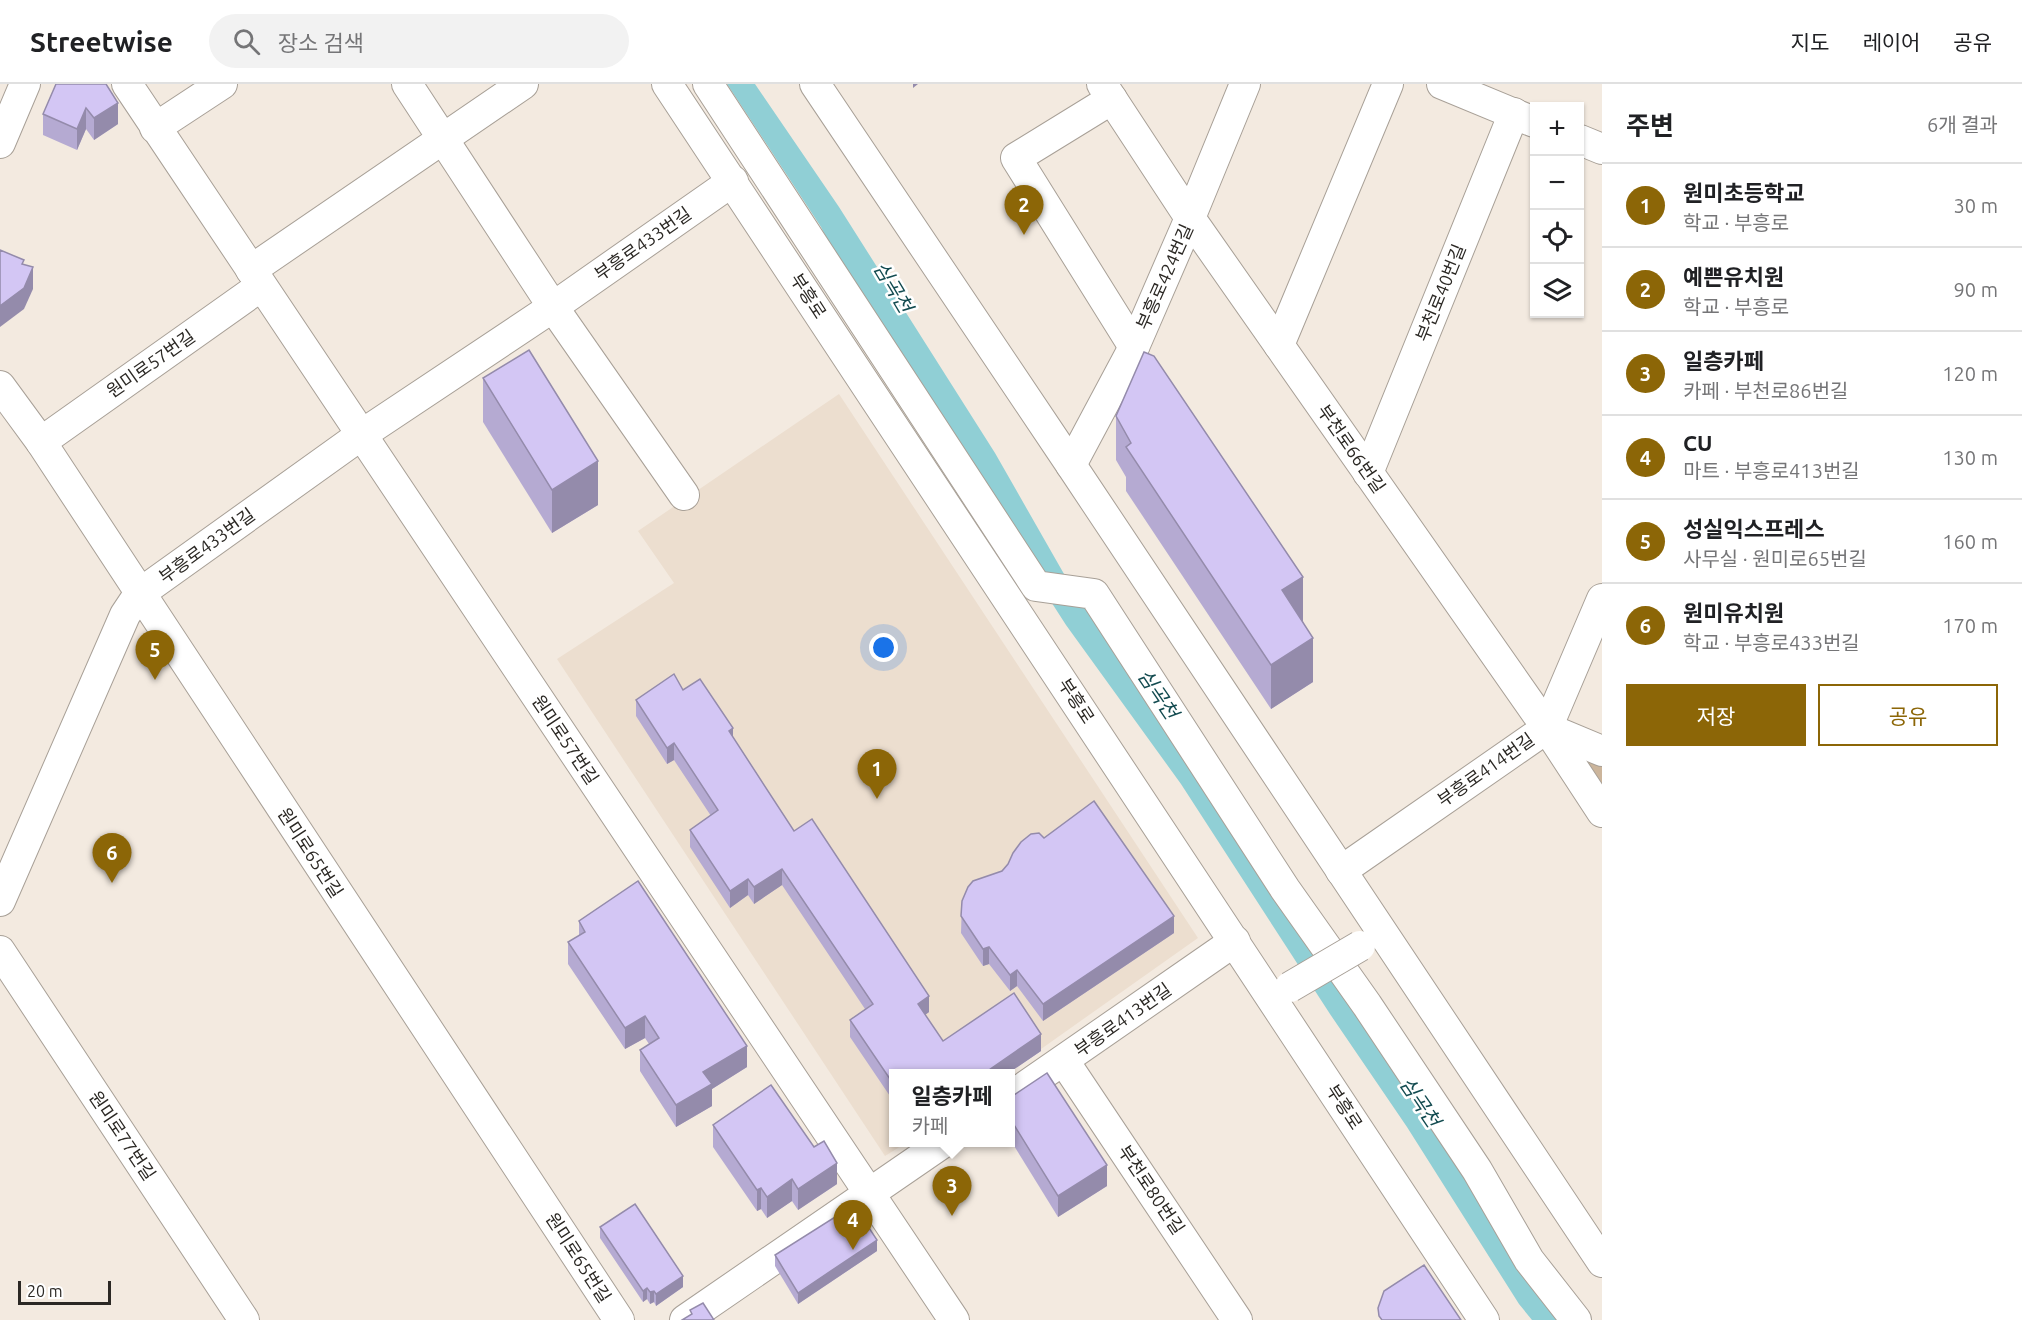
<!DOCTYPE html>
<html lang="ko">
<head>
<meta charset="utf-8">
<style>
  :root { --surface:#fff; --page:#f2f2f2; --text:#202124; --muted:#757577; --line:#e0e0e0; --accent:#8c6607 }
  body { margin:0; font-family:Ubuntu,"Noto Sans KR",sans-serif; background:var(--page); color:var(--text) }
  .controls { position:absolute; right:18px; top:18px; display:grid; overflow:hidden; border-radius:0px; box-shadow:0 2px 4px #0004 }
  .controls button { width:54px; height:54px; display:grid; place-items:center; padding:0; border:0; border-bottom:2px solid var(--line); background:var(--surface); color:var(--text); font:30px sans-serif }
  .scale { position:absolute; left:18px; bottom:15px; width:93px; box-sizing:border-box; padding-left:6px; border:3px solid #2b2824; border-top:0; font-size:16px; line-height:21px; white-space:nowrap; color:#2b2824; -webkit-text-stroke:4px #fff; paint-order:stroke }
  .you { position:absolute; left:884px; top:564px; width:21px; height:21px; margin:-15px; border:4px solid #fff; border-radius:50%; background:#1a73e8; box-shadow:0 0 0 9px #1a73e833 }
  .badge { display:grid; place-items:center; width:39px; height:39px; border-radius:50%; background:var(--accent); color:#fff; font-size:20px; font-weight:700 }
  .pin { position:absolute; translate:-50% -50px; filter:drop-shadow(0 2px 3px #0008) }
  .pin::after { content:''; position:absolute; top:32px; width:21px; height:18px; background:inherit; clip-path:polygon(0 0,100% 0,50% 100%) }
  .popup { position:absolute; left:889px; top:985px; width:126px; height:78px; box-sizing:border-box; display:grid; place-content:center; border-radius:0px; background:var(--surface); filter:drop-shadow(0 2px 4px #0005); font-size:20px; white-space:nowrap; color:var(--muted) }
  .popup b { font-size:22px; color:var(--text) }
  .popup::after { content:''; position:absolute; left:50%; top:100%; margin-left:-12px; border:12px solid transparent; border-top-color:var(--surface) }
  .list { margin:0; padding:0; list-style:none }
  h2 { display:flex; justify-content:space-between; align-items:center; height:78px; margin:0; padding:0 24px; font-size:26px }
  h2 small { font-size:20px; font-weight:400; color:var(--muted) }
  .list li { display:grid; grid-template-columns:39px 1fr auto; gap:18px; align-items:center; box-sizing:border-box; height:84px; padding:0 24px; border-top:2px solid var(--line) }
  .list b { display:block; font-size:22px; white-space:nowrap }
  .list p { margin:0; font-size:20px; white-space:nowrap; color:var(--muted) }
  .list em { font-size:20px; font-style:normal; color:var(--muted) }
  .actions { display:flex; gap:12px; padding:18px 24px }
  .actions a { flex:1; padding:14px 0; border:2px solid var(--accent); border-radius:0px; text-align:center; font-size:21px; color:var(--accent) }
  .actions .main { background:var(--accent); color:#fff }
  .icon { flex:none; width:33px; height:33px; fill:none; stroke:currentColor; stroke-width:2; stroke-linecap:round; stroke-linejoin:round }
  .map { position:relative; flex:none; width:1602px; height:1236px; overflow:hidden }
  header { display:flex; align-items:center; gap:36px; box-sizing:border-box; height:84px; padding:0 30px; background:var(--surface); border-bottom:2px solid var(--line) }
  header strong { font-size:28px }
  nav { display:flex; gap:33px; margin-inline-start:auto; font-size:21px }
  .search { width:420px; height:54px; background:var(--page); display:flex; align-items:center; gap:15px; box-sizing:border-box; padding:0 21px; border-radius:33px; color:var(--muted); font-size:22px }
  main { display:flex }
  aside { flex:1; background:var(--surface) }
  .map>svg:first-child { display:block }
  .built { fill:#ecdecf }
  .green { fill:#ccb59b }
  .water { fill:#90cfd5 }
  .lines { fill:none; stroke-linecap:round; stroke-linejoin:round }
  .minor-casing { stroke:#a8a097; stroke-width:32 }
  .minor { stroke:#fff; stroke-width:30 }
  .minor-bridge-casing { stroke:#a8a097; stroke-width:32; stroke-linecap:butt }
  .minor-bridge { stroke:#fff; stroke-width:30 }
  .wall { fill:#b5aad2 }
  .shaded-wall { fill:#948bab }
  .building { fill:#d3c6f4; stroke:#948bab; stroke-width:1.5 }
  .labels { text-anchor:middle; stroke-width:5; stroke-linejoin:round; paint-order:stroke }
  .street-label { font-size:18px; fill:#2b2824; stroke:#fff }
  .water-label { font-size:20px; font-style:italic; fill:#134b50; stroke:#fff }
</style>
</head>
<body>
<header>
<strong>Streetwise</strong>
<div class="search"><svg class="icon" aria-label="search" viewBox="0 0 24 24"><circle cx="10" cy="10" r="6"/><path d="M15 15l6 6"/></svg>장소 검색</div>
<nav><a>지도</a><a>레이어</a><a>공유</a></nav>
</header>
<main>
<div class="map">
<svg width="1602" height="1236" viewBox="0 0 1602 1236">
  <rect width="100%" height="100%" fill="#f3eae0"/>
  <polygon class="built" points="839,310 1198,854 1007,989 894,990 894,1058 906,1059 885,1072 557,575 674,499 638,447"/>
  <polygon class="green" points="1580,669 1602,679 1602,704"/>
  <polygon class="water" points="727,0 755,0 839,123 995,369 1076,511 1184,662 1567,1236 1532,1236 1519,1220 1407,1043 1330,930 1181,700 1066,541 858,218 821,143"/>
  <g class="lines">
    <g class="minor-casing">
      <g id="minor">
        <polyline points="127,0 954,1236"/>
        <polyline points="407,0 553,223 684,411"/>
        <polyline points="667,0 1484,1236"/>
        <polyline points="708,0 1036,502 1094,510 1285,805 1367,921 1477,1086 1529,1176 1576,1236"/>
        <polyline points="815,0 1071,381 1602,1178"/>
        <polyline points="1102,0 1190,134 1547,644 1602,728"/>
        <polyline points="1442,0 1534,38"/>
        <polyline points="1112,15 1016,74 1134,263"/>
        <polyline points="155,44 222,0"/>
        <polyline points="1580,56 1602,65"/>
        <polyline points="0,59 25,0"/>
        <polyline points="251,186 523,0"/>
        <polyline points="1279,261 1388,0"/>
        <polyline points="0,302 41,358 619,1236"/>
        <polyline points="41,358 261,202"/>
        <polyline points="1071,381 1134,263 1190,134 1245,0"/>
        <polyline points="1368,389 1514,29"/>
        <polyline points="1547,644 1602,667"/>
        <polyline points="1341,787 1547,644 1602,515"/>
        <polyline points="0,817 125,531 139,510 361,351 553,223 733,97"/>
        <polyline points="0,867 244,1236"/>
        <polyline points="1064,977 1237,1236"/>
        <polyline points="1010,1013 1235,857"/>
        <polyline points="685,1236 944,1058"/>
      </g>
    </g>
    <use href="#minor" class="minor"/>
    <g class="minor-bridge-casing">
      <polyline id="minor-bridge" points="1290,903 1360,862"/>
    </g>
    <use href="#minor-bridge" class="minor-bridge"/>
  </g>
  <g class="wall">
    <polygon points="56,0 118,40 94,56 86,45 77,66 43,51 43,30"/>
    <polygon points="483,294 598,421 552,449 483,338"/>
    <polygon points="1116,332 1303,537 1313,598 1271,625 1126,407 1126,393 1116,376"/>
    <polygon points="683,606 733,653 794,747 929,928 925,931 943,957 1041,967 1007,990 894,990 894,1018 850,953 850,936 865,925 782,801 754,820 748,811 730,824 690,763 690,746 711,732 674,676 667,680 636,632 636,616"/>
    <polygon points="1044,754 1174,849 1043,937 1017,902 1010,907 989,880 983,882 961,849 962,817"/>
    <polygon points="579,837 747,983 712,1005 712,1022 676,1043 640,987 640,966 649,960 645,954 625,965 568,880 568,858 579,852"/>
    <polygon points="1011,1013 1107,1102 1058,1133 1011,1057"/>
    <polygon points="713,1041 837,1100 798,1126 792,1117 767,1134 761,1125 757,1127 713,1063"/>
    <polygon points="600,1143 683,1203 656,1222 654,1218 650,1220 647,1215 643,1218 600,1154"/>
    <polygon points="877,1167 798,1220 775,1182 775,1171"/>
  </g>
  <g class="shaded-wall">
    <polygon points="913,0 918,0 913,4"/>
    <polygon points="118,19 118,40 94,56 94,34"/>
    <polygon points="86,24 86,45 77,66 77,45"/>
    <polygon points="33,183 33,205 24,225 0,243 0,222"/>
    <polygon points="598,377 598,421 552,449 552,406"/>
    <polygon points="1303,493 1303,537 1282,550 1282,506"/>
    <polygon points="1313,554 1313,598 1271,625 1271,581"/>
    <polygon points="733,644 733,661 729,647"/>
    <polygon points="674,659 674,676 667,680 667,664"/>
    <polygon points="782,785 782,801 754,820 754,803"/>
    <polygon points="748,795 748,811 730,824 730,807"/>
    <polygon points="1174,832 1174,849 1043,937 1043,920"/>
    <polygon points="989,863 989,880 983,882 983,865"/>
    <polygon points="1017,886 1017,902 1010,907 1010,891"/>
    <polygon points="929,912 929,928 918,936 918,920"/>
    <polygon points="645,932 645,954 625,965 625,944"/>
    <polygon points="1041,950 1041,967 1007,990 983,990"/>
    <polygon points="747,962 747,983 712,1005 712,1022 676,1043 676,1021 703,988"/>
    <polygon points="837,1079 837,1100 798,1126 798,1105"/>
    <polygon points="1107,1081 1107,1102 1058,1133 1058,1112"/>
    <polygon points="792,1095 792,1117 767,1134 767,1113"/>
    <polygon points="761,1104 761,1125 757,1127 757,1106"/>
    <polygon points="877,1156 877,1167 798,1220 798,1209"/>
    <polygon points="683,1192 683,1203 656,1222 656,1210"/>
    <polygon points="647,1204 647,1215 643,1218 643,1207"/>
    <polygon points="654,1207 654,1218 650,1220 650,1208"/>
  </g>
  <g class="building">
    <polygon points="56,0 106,0 118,19 94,34 86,24 77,45 43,30"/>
    <polygon points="0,166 24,176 22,180 33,183 24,204 0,222"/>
    <polygon points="529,266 598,377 552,406 483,294"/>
    <polygon points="1144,268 1154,272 1303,493 1282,506 1313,554 1271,581 1126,363 1131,359 1116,332"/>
    <polygon points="674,590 683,606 700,595 733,644 729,647 794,747 812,735 929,912 918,920 943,957 1014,909 1041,950 983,990 894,990 894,1001 850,936 873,920 782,785 754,803 748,795 730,807 690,746 718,726 674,659 667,664 636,616"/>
    <polygon points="1094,717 1174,832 1043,920 1017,886 1010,891 989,863 983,865 961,832 962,817 968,803 973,797 1002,787 1008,780 1013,769 1021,758 1031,750 1039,749 1044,754"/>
    <polygon points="638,797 747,962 703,988 712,1000 676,1021 640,966 659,954 645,932 625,944 568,858 585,848 579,837"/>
    <polygon points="1047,989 1107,1081 1058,1112 1011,1036 1011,1013"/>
    <polygon points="771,1001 814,1063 824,1057 837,1079 798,1105 792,1095 767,1113 761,1104 757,1106 713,1041"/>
    <polygon points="635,1120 683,1192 656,1210 654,1207 650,1208 647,1204 643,1207 600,1143"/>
    <polygon points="854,1121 877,1156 798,1209 775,1171"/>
    <polygon points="1424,1181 1461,1236 1382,1236 1379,1232 1378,1224 1384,1207"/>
    <polygon points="703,1219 714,1236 682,1236 692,1230 690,1226"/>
  </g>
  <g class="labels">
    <g class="street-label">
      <text transform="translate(643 160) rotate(-35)" y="6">부흥로433번길</text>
      <text transform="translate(1165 193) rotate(-66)" y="6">부흥로424번길</text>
      <text transform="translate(1441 209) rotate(-68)" y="6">부천로40번길</text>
      <text transform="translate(808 212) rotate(57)" y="6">부흥로</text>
      <text transform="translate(151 280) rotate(-35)" y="6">원미로57번길</text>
      <text transform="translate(1351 365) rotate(55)" y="6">부천로66번길</text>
      <text transform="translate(207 462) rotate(-36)" y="6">부흥로433번길</text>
      <text transform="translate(1076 617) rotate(57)" y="6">부흥로</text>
      <text transform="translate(565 656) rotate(56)" y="6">원미로57번길</text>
      <text transform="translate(1486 686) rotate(-35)" y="6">부흥로414번길</text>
      <text transform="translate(310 769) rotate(57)" y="6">원미로65번길</text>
      <text transform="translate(1123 936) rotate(-35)" y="6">부흥로413번길</text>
      <text transform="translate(1344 1023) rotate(57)" y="6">부흥로</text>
      <text transform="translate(122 1052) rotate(56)" y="6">원미로77번길</text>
      <text transform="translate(1151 1106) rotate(56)" y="6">부천로80번길</text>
      <text transform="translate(578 1174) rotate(57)" y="6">원미로65번길</text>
    </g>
    <g class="water-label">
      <text transform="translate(893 203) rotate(59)" y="7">심곡천</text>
      <text transform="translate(1158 610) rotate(56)" y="7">심곡천</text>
      <text transform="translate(1420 1018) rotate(56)" y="7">심곡천</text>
    </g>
  </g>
</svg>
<div class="controls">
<button>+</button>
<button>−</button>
<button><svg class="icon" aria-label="locate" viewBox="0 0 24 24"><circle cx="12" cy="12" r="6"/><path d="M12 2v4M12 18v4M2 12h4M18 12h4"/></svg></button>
<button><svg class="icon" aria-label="layers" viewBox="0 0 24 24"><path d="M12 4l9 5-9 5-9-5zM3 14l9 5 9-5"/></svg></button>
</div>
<div class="scale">20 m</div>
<div class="you"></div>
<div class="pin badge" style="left:877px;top:715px">1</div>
<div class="pin badge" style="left:1024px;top:151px">2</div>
<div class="pin badge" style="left:952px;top:1132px">3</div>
<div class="popup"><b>일층카페</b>카페</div>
<div class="pin badge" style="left:853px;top:1166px">4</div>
<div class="pin badge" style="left:155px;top:596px">5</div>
<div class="pin badge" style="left:112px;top:799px">6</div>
</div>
<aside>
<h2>주변<small>6개 결과</small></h2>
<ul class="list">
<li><span class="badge">1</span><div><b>원미초등학교</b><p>학교 · 부흥로</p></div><em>30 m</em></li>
<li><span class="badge">2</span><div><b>예쁜유치원</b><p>학교 · 부흥로</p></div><em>90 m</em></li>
<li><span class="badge">3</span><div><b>일층카페</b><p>카페 · 부천로86번길</p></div><em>120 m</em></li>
<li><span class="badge">4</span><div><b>CU</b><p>마트 · 부흥로413번길</p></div><em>130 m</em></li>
<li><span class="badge">5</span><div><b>성실익스프레스</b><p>사무실 · 원미로65번길</p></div><em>160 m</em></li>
<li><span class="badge">6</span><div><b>원미유치원</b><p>학교 · 부흥로433번길</p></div><em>170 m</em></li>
</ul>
<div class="actions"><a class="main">저장</a><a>공유</a></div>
</aside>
</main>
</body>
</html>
